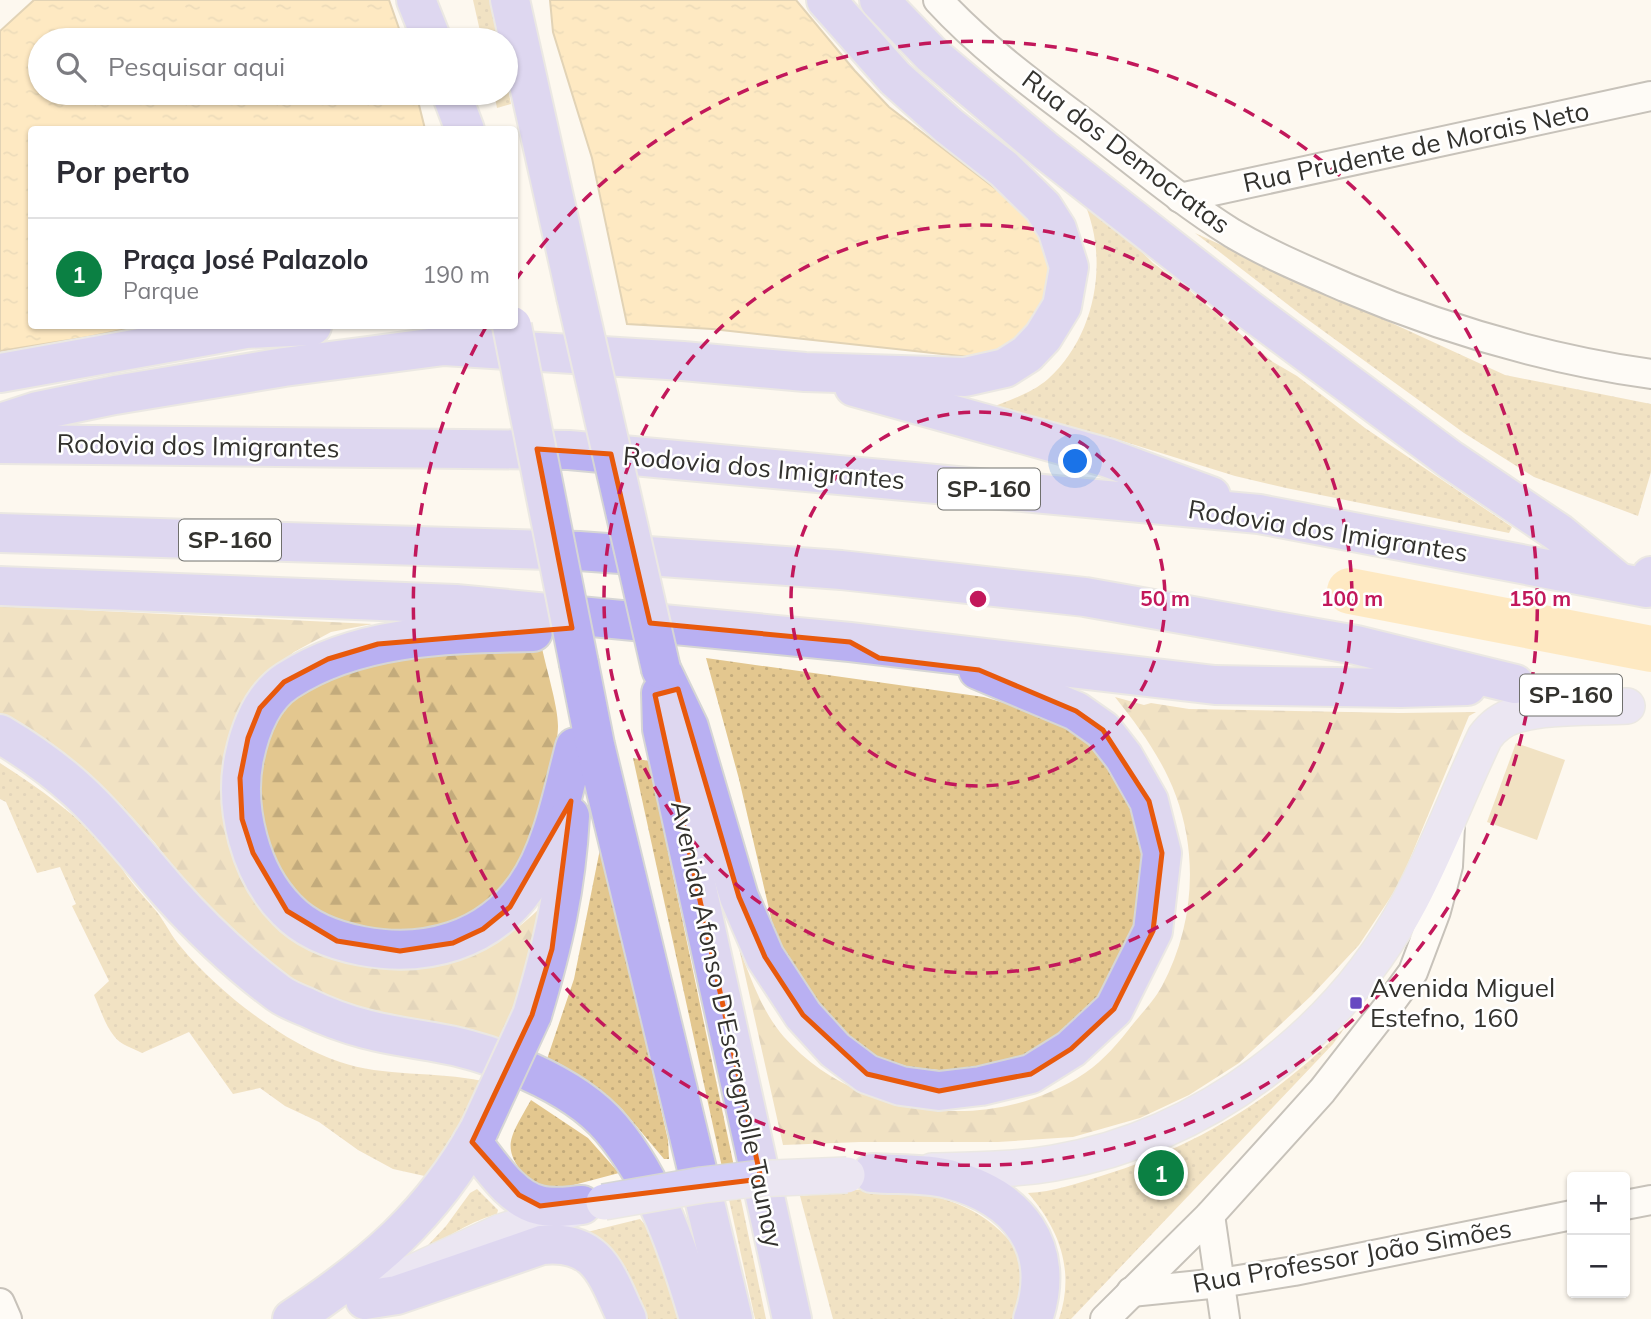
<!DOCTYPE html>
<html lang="pt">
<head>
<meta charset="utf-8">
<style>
  :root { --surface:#fff; --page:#f2f2f3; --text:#2b2b33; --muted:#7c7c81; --line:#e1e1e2; --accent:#0b8043 }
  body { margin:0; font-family:Mulish,sans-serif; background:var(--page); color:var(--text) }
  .controls { position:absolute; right:21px; bottom:21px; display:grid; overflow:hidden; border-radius:7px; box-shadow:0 2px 5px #0004 }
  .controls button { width:63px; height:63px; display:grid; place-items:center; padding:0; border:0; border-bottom:2px solid var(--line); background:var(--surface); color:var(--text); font:35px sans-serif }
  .you { position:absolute; left:1076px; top:462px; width:24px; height:24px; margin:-18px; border:5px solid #fff; border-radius:50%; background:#1a73e8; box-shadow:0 0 0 10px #1a73e833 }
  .badge { display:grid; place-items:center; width:46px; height:46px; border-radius:50%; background:var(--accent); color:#fff; font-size:23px; font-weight:700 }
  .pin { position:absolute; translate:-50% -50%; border:4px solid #fff; box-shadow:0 2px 7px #0006 }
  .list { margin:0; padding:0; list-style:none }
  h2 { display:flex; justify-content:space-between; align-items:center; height:91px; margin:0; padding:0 28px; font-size:30px }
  h2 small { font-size:23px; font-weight:400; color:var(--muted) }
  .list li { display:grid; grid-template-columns:46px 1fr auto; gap:21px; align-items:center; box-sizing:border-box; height:112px; padding:0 28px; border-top:2px solid var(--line) }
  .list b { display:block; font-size:26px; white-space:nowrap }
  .list p { margin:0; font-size:23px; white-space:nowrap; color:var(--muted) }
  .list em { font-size:23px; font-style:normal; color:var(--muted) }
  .icon { flex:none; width:38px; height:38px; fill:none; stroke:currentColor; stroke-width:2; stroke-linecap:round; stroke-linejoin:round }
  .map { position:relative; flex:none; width:1651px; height:1319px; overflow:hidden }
  .search { position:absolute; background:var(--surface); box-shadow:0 2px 5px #0004; left:28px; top:28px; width:490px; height:77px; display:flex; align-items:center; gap:18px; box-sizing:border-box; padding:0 24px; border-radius:38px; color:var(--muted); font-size:26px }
  .panel { position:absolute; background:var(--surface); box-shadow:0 2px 5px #0004; left:28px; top:126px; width:490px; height:203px; border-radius:7px }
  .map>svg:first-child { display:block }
  .forest { fill:url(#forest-firs) }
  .park { fill:url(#park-dots) }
  .garden { fill:#e3c78f }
  .water { fill:url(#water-ripples); stroke:#c1a670; stroke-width:2 }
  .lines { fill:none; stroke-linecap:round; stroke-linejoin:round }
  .river { stroke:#fed88d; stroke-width:46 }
  .minor-casing { stroke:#86827a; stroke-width:32 }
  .major-casing { stroke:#d6d6d5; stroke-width:38 }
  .highway-casing { stroke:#d6d6d5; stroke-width:42 }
  .minor { stroke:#fff; stroke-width:28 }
  .major { stroke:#d5d0f7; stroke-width:35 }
  .highway { stroke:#b9b0f2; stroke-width:38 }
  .major-bridge-casing { stroke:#d6d6d5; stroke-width:38; stroke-linecap:butt }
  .highway-bridge-casing { stroke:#d6d6d5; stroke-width:42; stroke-linecap:butt }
  .major-bridge { stroke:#d5d0f7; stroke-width:35 }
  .highway-bridge { stroke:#b9b0f2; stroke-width:38 }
  .marked { fill:none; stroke:#e8590c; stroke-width:5; stroke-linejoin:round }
  .ring { fill:none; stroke:#c2185b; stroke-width:3.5; stroke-dasharray:12 9 }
  .poi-dot { fill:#6748c1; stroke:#fff; stroke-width:2.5 }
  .labels { text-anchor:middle; stroke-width:5; stroke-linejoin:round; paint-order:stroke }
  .shield { fill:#fff; stroke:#70706d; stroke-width:2 }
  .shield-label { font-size:24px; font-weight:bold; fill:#33322e }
  .street-label { font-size:26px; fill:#33322e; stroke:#fff }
  .poi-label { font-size:26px; fill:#33322e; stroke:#fff; text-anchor:start }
  .centre { fill:#c2185b; stroke:#fff; stroke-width:3.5 }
  .ring-label { font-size:21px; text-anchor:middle; font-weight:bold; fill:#c2185b; stroke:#fff; stroke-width:5; stroke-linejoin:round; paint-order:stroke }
</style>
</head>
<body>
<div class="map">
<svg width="1651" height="1319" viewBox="0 0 1651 1319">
  <defs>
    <pattern id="forest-firs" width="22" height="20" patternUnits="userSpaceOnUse" patternTransform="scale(1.75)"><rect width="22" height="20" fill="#e3c78f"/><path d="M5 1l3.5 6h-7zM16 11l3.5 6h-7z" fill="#c3ab7c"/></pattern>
    <pattern id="park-dots" width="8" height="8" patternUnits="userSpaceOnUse" patternTransform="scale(1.75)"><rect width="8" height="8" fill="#e3c78f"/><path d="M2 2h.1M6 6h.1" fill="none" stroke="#c3ab7c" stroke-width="1.8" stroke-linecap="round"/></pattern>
    <pattern id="water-ripples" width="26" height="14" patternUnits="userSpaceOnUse" patternTransform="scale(1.75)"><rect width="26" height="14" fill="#fed88d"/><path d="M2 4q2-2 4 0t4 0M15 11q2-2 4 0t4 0" fill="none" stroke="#daba7a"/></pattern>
  </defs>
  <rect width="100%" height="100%" fill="#fdf8ef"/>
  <g class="forest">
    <path d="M0,606L372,624L331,632L294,652L279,665L252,700L257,889L437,965C484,953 513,936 547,901L538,953L500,1044L313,999L203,906L155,843L122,806L85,773L46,742L0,713Z"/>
    <path d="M541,643C545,665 558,705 558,726C558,758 529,850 511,877C501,890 488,905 473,914C456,924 437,927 418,929C322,944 264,880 259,789C258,757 270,720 295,698C305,690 320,684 332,678C364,663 401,660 435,656C470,651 505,647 541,643Z"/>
    <path d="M1115,697L1144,705L1151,703L1189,709L1399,713L1476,712L1469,716L1400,883L1359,945L1311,996L1239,1063L1189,1095L1140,1118L1073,1137L998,1142H860L783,1145L739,948C751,978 762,1012 784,1037C858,1120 993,1135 1085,1073C1104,1060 1119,1042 1133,1024C1143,1012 1155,999 1162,986C1193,928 1199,858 1176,796C1163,760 1139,727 1115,697Z"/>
  </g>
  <g class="park">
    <polygon points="473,0 490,0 498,40 482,40"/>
    <polygon points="506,78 511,104 497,108 494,93 506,93"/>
    <path d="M1083,200L1113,223L1153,263L1188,289L1273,362L1297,376L1365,428L1512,527L1509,533L1286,488L1235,476L1122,441L990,408C1010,400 1032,393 1048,379C1096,336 1110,258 1083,200Z"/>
    <polygon points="1195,233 1505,375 1651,404 1651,472 1638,516 1534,477 1464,433 1300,314"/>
    <polygon points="706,658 984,697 1058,719 1120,770 1143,824 1143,900 1126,960 1080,1027 1038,1054 1003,1063 949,1071 909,1067 872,1055 838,1035 799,992 775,935 739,779"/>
    <polygon points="633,758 649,761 766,1319 755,1319"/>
    <path d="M0,763C39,788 77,815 109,849C117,858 122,870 130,880C138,891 148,901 157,912C166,924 172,937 181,947C219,993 284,1043 340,1062C383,1077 436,1071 482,1081L474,1107L429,1177L393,1169L358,1150L319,1122L285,1106L260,1088L233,1094L189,1032L142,1053C133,1048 120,1045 114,1036C105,1025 100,1008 94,995L109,981L72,906L76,904L60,867L37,873L6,802L0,799Z"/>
    <polygon points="601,844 668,1140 669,1159 664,1159 622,1109 576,1074 557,1062 547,1059 574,979"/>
    <path d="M1346,1026L1333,1044L1071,1319H1059C1075,1271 1060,1230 1028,1193C1053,1192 1078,1183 1101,1176C1196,1147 1277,1097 1346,1026Z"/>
    <path d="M531,1100L588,1138L619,1173L551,1191L536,1189C500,1149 506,1144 531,1100Z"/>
    <path d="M894,1188C952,1197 997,1212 1027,1266L1016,1319H833L800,1196L851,1190Z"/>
    <path d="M477,1189L498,1210L497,1214C465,1223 441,1241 414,1260L446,1226L470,1193Z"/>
    <path d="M640,1219C664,1243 670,1287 680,1319H633L575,1235Z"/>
  </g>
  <polygon class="garden" points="1516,743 1565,760 1537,840 1487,822"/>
  <g class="water">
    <polygon points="34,0 389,0 403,40 40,40 40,93 416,93 425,129 32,130 32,326 141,326 88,337 0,351 0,31"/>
    <polygon points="550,0 796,0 855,71 889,107 1031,216 1048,249 1050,276 1043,301 1034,318 1009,346 979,358 712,329 627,324 592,158 553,32"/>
  </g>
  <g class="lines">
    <polyline class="river" points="1350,591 1651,649"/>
    <g class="minor-casing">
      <g id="minor">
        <path d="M938,0C982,48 1036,87 1088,126C1135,162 1181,201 1232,233C1269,255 1308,271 1347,288C1444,329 1546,359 1651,374"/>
        <polyline points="1180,198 1651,96"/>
        <polyline points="1625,1205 1651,1200"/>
        <polyline points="1210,1215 1225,1319"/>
        <polyline points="1131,1292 1220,1283 1294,1271 1572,1215"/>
        <polyline points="0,1303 7,1319"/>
        <polyline points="1105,1319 1210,1215 1322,1091 1386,1009 1413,972 1436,911 1448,866 1450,826"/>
      </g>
    </g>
    <g class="major-casing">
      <g id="major">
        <path d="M932,1171C973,1170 1014,1170 1054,1163C1204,1137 1339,1035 1410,901C1438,848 1459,791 1485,737C1493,726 1502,719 1516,715C1544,706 1595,708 1627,706"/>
        <polyline points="390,1283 501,1232 575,1208"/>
      </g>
    </g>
    <g class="highway-casing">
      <g id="highway">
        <polyline points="416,0 432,40"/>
        <polyline points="510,0 576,296"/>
        <polyline points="879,0 932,55 1046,151 1248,309 1451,460 1559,533 1616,580"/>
        <polyline points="451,93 465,130"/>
        <polyline points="0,373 246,329 312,326"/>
        <polyline points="854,387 1108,458 1211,496"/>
        <polyline points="0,423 37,411 115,395 284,367 444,346 683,361 805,372 965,377 1005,368 1027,354 1043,337 1062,306 1069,267 1057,229 1043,207 1004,169 949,126 895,78 826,0"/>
        <polyline points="0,444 569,450 1259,514 1647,588 1651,576"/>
        <polyline points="0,533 579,551 841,570 1085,597 1356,645 1515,684"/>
        <polyline points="0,586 456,604 850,642 1215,685 1401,688 1467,686"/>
        <path d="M533,632C450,634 359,634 287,681C261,698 250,729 244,758C234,808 250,873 287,910C306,930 336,941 362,946C425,958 488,941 526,887C553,849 563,791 575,747"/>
        <polyline points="579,664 595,745 733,1319"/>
        <polyline points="661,669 689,727 739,897 765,957 803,1015 835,1050 867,1074 901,1086 939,1091 981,1086 1031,1074 1071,1049 1114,1009 1153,931 1162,853 1149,801 1124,757 1103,730 1076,711 978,670"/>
        <polyline points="661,693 662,729 792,1319"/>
        <path d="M0,734C27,750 54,769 77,790C111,821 139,858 169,892C201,928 239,964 278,993C286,999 296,1003 306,1007C351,1029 385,1034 433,1042C489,1051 573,1083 611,1128C656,1181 680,1254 699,1319"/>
        <path d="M532,1015C553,945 566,889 570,816"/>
        <path d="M472,1142C490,1164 510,1198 539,1205C553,1209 568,1206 582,1205"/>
        <path d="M872,1173C896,1175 924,1173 948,1179C1018,1197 1058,1247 1033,1319"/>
        <path d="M365,1300L397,1295L542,1245C599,1239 607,1277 627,1319"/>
        <path d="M292,1319C372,1266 432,1215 479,1130"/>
      </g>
    </g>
    <use href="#minor" class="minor"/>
    <use href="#major" class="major"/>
    <use href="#highway" class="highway"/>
    <g class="major-bridge-casing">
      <polyline id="major-bridge" points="604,1202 702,1185 753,1179 847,1175"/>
    </g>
    <g class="highway-bridge-casing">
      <g id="highway-bridge">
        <polyline points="576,296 661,669"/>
        <polyline points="512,326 579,664"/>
        <polyline points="479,1130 532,1015"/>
      </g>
    </g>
    <use href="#major-bridge" class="major-bridge"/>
    <use href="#highway-bridge" class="highway-bridge"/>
  </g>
  <path d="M0 0H1651V1319H0ZM537,449L611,454L650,623L850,642L879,658L979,670L1076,711L1103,730L1149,801L1162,853L1153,931L1114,1009L1071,1049L1031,1074L939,1091L867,1074L803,1015L765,957L739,897L678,689L655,695L761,1179L540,1206L519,1195L472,1142L532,1015L552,949L571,801L510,907L483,929L453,943L400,951L337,941L287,911L253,853L242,819L240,778L248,738L260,708L284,682L328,659L378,644L572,628Z" fill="#fdf8ef" fill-opacity=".55" fill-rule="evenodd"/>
  <path class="marked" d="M537,449L611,454L650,623L850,642L879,658L979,670L1076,711L1103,730L1149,801L1162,853L1153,931L1114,1009L1071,1049L1031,1074L939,1091L867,1074L803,1015L765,957L739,897L678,689L655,695L761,1179L540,1206L519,1195L472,1142L532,1015L552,949L571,801L510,907L483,929L453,943L400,951L337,941L287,911L253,853L242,819L240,778L248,738L260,708L284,682L328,659L378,644L572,628Z"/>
  <g class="ring">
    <circle cx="978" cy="599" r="187"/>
    <circle cx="978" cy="599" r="374"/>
    <path d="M515 281A562 562 0 1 1 486 327"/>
  </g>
  <rect class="poi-dot" x="1349" y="996" width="14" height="14" rx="3.5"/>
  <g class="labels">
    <g class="shield">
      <rect x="938" y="468.5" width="102" height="41" rx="5"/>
      <rect x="179" y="519.5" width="102" height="41" rx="5"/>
      <rect x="1520" y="674.5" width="102" height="41" rx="5"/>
    </g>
    <g class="shield-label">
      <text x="989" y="497">SP-160</text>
      <text x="230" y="548">SP-160</text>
      <text x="1571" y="703">SP-160</text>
    </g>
    <g class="street-label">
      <text transform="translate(1416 147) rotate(-12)" y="9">Rua Prudente de Morais Neto</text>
      <text transform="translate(1126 152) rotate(37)" y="9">Rua dos Democratas</text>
      <text transform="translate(198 446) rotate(1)" y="9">Rodovia dos Imigrantes</text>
      <text transform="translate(764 468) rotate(5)" y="9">Rodovia dos Imigrantes</text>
      <text transform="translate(1328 531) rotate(9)" y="9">Rodovia dos Imigrantes</text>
      <text transform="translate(727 1024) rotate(78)" y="9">Avenida Afonso D'Escragnolle Taunay</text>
      <text transform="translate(1352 1256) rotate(-10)" y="9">Rua Professor João Simões</text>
    </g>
    <g class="poi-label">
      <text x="1370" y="997">Avenida Miguel<tspan x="1370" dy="30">Estefno, 160</tspan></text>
    </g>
  </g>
  <circle cx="978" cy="599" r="10" class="centre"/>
  <g class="ring-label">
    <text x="1165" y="606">50 m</text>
    <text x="1352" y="606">100 m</text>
    <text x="1540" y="606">150 m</text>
  </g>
</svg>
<div class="controls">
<button>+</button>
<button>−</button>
</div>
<div class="you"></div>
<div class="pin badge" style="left:1161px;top:1173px">1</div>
<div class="search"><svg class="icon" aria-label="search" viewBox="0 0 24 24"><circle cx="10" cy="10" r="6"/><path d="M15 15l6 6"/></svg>Pesquisar aqui</div>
<section class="panel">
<h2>Por perto<small></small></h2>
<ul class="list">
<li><span class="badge">1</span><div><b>Praça José Palazolo</b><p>Parque</p></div><em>190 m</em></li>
</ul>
</section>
</div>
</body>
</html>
